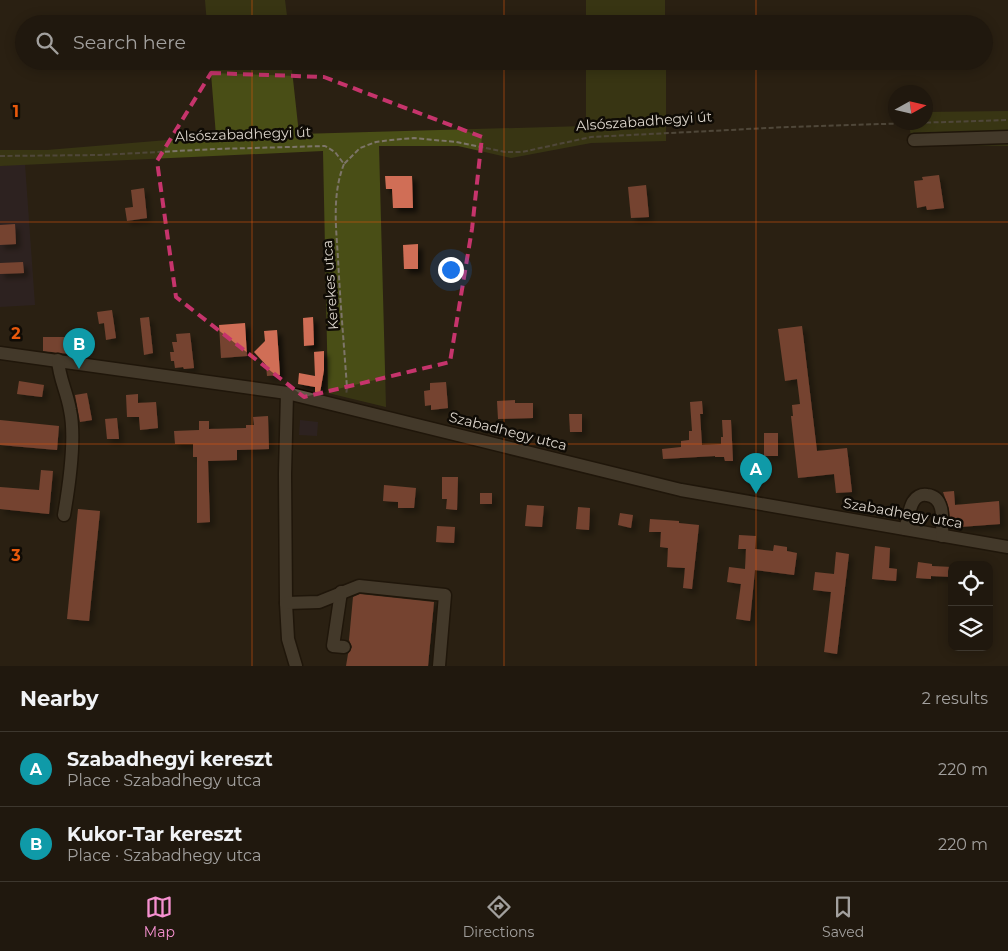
<!DOCTYPE html>
<html lang="en">
<head>
<meta charset="utf-8">
<style>
  :root { --surface:#20180e; --page:#2d251c; --text:#f1f3f6; --muted:#a2a09e; --line:#3d372e; --accent:#f690d0 }
  body { margin:0; font-family:Montserrat,sans-serif; background:var(--page); color:var(--text) }
  .controls { position:absolute; right:15px; bottom:15px; display:grid; overflow:hidden; border-radius:10px; box-shadow:0 2px 12px #0003 }
  .controls button { width:45px; height:45px; display:grid; place-items:center; padding:0; border:0; border-bottom:1px solid var(--line); background:var(--surface); color:var(--text); font:25px sans-serif }
  .compass { position:absolute; left:888px; top:85px; width:45px; height:45px; border-radius:50%; background:var(--surface); box-shadow:0 2px 12px #0003; rotate:82deg }
  .you { position:absolute; left:450px; top:269px; width:18px; height:18px; margin:-12px; border:4px solid #fff; border-radius:50%; background:#1a73e8; box-shadow:0 0 0 8px #1a73e833 }
  .badge { display:grid; place-items:center; width:32px; height:32px; border-radius:50%; background:var(--accent); color:#fff; font-size:16px; font-weight:700 }
  .pin { position:absolute; translate:-50% -41px; filter:drop-shadow(0 1px 2px #0008) }
  .pin::after { content:''; position:absolute; top:26px; width:18px; height:15px; background:inherit; clip-path:polygon(0 0,100% 0,50% 100%) }
  .list { margin:0; padding:0; list-style:none }
  h2 { display:flex; justify-content:space-between; align-items:center; height:65px; margin:0; padding:0 20px; font-size:21px }
  h2 small { font-size:16px; font-weight:400; color:var(--muted) }
  .list li { display:grid; grid-template-columns:32px 1fr auto; gap:15px; align-items:center; box-sizing:border-box; height:75px; padding:0 20px; border-top:1px solid var(--line) }
  .list b { display:block; font-size:19px; white-space:nowrap }
  .list p { margin:0; font-size:16px; white-space:nowrap; color:var(--muted) }
  .list em { font-size:16px; font-style:normal; color:var(--muted) }
  .icon { flex:none; width:28px; height:28px; fill:none; stroke:currentColor; stroke-width:2; stroke-linecap:round; stroke-linejoin:round }
  .map { position:relative; flex:none; width:1008px; height:666px; overflow:hidden }
  .search { position:absolute; background:var(--surface); box-shadow:0 2px 12px #0003; left:15px; right:15px; top:15px; height:55px; display:flex; align-items:center; gap:12px; box-sizing:border-box; padding:0 18px; border-radius:28px; color:var(--muted); font-size:19px }
  .sheet { height:215px; background:var(--surface) }
  nav { display:flex; justify-content:space-around; align-items:center; box-sizing:border-box; height:70px; border-top:1px solid var(--line); background:var(--surface); font-size:14px; color:var(--muted) }
  nav a { display:grid; justify-items:center; gap:2px }
  nav .on { color:var(--accent) }
  .map>svg:first-child { display:block }
  .industrial { fill:#322431 }
  .green { fill:#494e16 }
  .building { fill:#d06e56; filter:url(#shadow) }
  .lines { fill:none; stroke-linecap:round; stroke-linejoin:round }
  .minor-casing { stroke:#130901; stroke-width:15 }
  .path { stroke:#7d7569; stroke-width:2; stroke-dasharray:5 2.5; stroke-linecap:butt }
  .minor { stroke:#635747; stroke-width:12 }
  .marked { fill:none; stroke:#c6346c; stroke-width:4; stroke-dasharray:10 6; stroke-linejoin:round }
  .grid { fill:none; stroke:#e8590c; stroke-width:1; stroke-opacity:0.55 }
  .labels { text-anchor:middle; stroke-width:5; stroke-linejoin:round; paint-order:stroke }
  .street-label { font-size:14px; fill:#dcd5cc; stroke:#0f0b05 }
  .grid-label { font-size:16px; text-anchor:middle; font-weight:bold; fill:#e8590c; stroke:#0f0b05; stroke-width:5; stroke-linejoin:round; paint-order:stroke }
</style>
</head>
<body>
<div class="map">
<svg width="1008" height="666" viewBox="0 0 1008 666">
  <defs>
    <filter id="shadow"><feDropShadow dx="4.5" dy="4.5" stdDeviation="2.5" flood-color="#0009"/></filter>
  </defs>
  <rect width="100%" height="100%" fill="#2a2012"/>
  <g class="industrial">
    <polygon points="25,164 35,305 0,307 0,166"/>
    <polygon points="300,420 318,422 317,436 299,435"/>
  </g>
  <g class="green">
    <polygon points="205,0 285,0 288,24 207,24"/>
    <rect x="586" y="0" width="79" height="24"/>
    <polygon points="210,61 291,61 299,134 586,126 586,61 666,61 666,141 591,143 511,158 458,146 379,146 386,407 328,393 323,151 0,166 0,150 47,150 216,136"/>
    <polygon points="1008,111 1008,146 912,144 909,123 926,122 926,112"/>
  </g>
  <g class="building">
    <polygon points="939,175 944,208 927,210 926,206 917,208 914,181 923,180 922,177"/>
    <polygon points="385,176 412,176 413,208 393,208 392,189 386,189"/>
    <polygon points="646,185 649,217 631,218 628,187"/>
    <polygon points="144,188 147,218 127,221 125,208 133,207 131,190"/>
    <polygon points="15,224 16,244 0,245 0,225"/>
    <polygon points="418,244 418,269 404,269 403,245"/>
    <polygon points="23,262 24,273 0,274 0,263"/>
    <polygon points="112,310 116,338 106,340 104,323 99,324 97,312"/>
    <polygon points="149,317 153,353 144,355 140,318"/>
    <polygon points="313,317 314,345 304,346 303,318"/>
    <polygon points="245,323 247,356 221,358 219,325"/>
    <polygon points="802,326 817,451 847,448 852,492 836,493 834,474 798,478 791,416 793,416 792,405 800,404 797,379 785,381 778,329"/>
    <polygon points="277,330 280,375 267,376 266,365 254,352 265,341 264,331"/>
    <polygon points="190,333 194,368 184,369 183,367 175,368 174,361 171,361 170,352 174,352 172,342 177,342 176,334"/>
    <polygon points="43,337 69,337 70,354 43,351"/>
    <polygon points="324,351 324,370 320,393 315,392 315,387 298,384 299,373 315,376 314,352"/>
    <polygon points="19,381 44,385 42,397 17,394"/>
    <polygon points="446,382 448,408 431,410 431,405 425,406 424,391 430,390 430,383"/>
    <polygon points="87,393 92,420 80,422 75,395"/>
    <polygon points="138,394 138,403 156,402 158,428 140,430 139,417 127,417 126,395"/>
    <polygon points="515,400 515,403 533,403 533,418 498,419 497,401"/>
    <polygon points="702,401 703,414 700,414 702,445 721,444 721,437 723,437 722,420 731,420 733,461 725,461 724,457 715,457 715,456 663,459 662,449 681,447 681,441 689,440 689,431 692,431 690,402"/>
    <polygon points="569,414 582,414 582,432 570,432"/>
    <polygon points="268,416 269,449 237,450 237,460 208,461 210,522 197,523 197,457 193,457 193,444 175,444 174,431 199,430 199,421 209,421 209,429 246,428 246,425 254,425 253,417"/>
    <polygon points="117,418 119,439 107,439 105,419"/>
    <polygon points="0,420 59,426 57,450 0,445"/>
    <rect x="764" y="433" width="14" height="23"/>
    <polygon points="41,470 53,471 49,514 0,509 0,487 39,490"/>
    <polygon points="442,477 458,477 457,510 446,509 447,499 442,499"/>
    <polygon points="384,485 416,488 414,508 398,508 398,502 383,501"/>
    <polygon points="954,491 955,505 999,501 1000,524 960,527 960,525 950,525 949,509 943,492"/>
    <rect x="480" y="493" width="12" height="11"/>
    <polygon points="527,505 544,506 542,527 525,526"/>
    <polygon points="578,507 590,508 589,530 576,529"/>
    <polygon points="78,509 100,511 89,621 67,619"/>
    <polygon points="620,513 633,515 631,528 618,525"/>
    <polygon points="650,519 679,521 679,523 699,525 692,589 683,588 685,568 667,567 668,548 660,547 661,532 649,532"/>
    <polygon points="437,526 455,527 454,543 436,542"/>
    <polygon points="739,535 756,536 755,549 773,551 774,545 787,547 787,551 797,553 794,575 755,570 750,621 736,619 741,584 727,582 729,567 745,569 746,549 738,549"/>
    <polygon points="875,546 890,548 889,568 897,569 896,581 872,579"/>
    <polygon points="836,552 849,554 837,654 824,652 831,592 813,590 815,572 834,574"/>
    <polygon points="918,562 932,564 932,566 952,567 952,577 931,576 931,579 916,578"/>
    <polygon points="360,594 434,602 428,666 346,666 348,654 352,647 349,640 353,597"/>
  </g>
  <g class="lines">
    <g class="minor-casing">
      <g id="minor">
        <polyline points="914,140 1008,137"/>
        <polyline points="0,353 287,393 681,490 1008,547"/>
        <path d="M58,360C59,378 67,392 70,410C76,438 69,486 64,515"/>
        <polyline points="287,393 285,474 286,603 288,639 296,666"/>
        <path d="M905,529C908,520 909,509 913,502C916,497 921,494 927,495C946,497 942,522 942,536"/>
        <polyline points="341,592 333,646 344,647"/>
        <polyline points="286,603 319,602 359,586 445,595 439,666"/>
      </g>
    </g>
    <g class="path">
      <polyline points="0,156 100,155 216,149 325,146 335,152 344,164 360,148 376,142 391,140 414,138 456,142 505,152 522,152 591,137 788,127 1008,120"/>
      <path d="M344,164C332,194 336,227 338,258C340,301 344,344 347,388L346,395"/>
    </g>
    <use href="#minor" class="minor"/>
  </g>
  <path d="M0 0H1008V666H0ZM211,73L324,77L482,137L472,229L450,362L304,397L176,297L157,161Z" fill="#2a2012" fill-opacity=".55" fill-rule="evenodd"/>
  <path class="marked" d="M211,73L324,77L482,137L472,229L450,362L304,397L176,297L157,161Z"/>
  <path class="grid" d="M252,0V24M504,0V24M756,0V24M252,61V666M504,61V666M756,61V666M0,222H1008M0,444H1008"/>
  <g class="labels">
    <g class="street-label">
      <text transform="translate(644 121) rotate(-4)" y="5">Alsószabadhegyi út</text>
      <text transform="translate(243 134) rotate(-2)" y="5">Alsószabadhegyi út</text>
      <text transform="translate(330 285) rotate(-94)" y="5">Kerekes utca</text>
      <text transform="translate(508 431) rotate(14)" y="5">Szabadhegy utca</text>
      <text transform="translate(903 513) rotate(10)" y="5">Szabadhegy utca</text>
    </g>
  </g>
  <g class="grid-label">
    <text x="16" y="117">1</text>
    <text x="16" y="339">2</text>
    <text x="16" y="561">3</text>
  </g>
</svg>
<div class="controls">
<button><svg class="icon" aria-label="locate" viewBox="0 0 24 24"><circle cx="12" cy="12" r="6"/><path d="M12 2v4M12 18v4M2 12h4M18 12h4"/></svg></button>
<button><svg class="icon" aria-label="layers" viewBox="0 0 24 24"><path d="M12 4l9 5-9 5-9-5zM3 14l9 5 9-5"/></svg></button>
</div>
<svg class="compass" viewBox="-18 -18 36 36"><path d="M0-13l5 13h-10z" fill="#e53935"/><path d="M0 13l5-13h-10z" fill="#a2a09e"/></svg>
<div class="you"></div>
<div class="pin badge" style="left:756px;top:494px;background:#0f9aa8">A</div>
<div class="pin badge" style="left:79px;top:369px;background:#0f9aa8">B</div>
<div class="search"><svg class="icon" aria-label="search" viewBox="0 0 24 24"><circle cx="10" cy="10" r="6"/><path d="M15 15l6 6"/></svg>Search here</div>
</div>
<section class="sheet">
<h2>Nearby<small>2 results</small></h2>
<ul class="list">
<li><span class="badge" style="background:#0f9aa8">A</span><div><b>Szabadhegyi kereszt</b><p>Place · Szabadhegy utca</p></div><em>220 m</em></li>
<li><span class="badge" style="background:#0f9aa8">B</span><div><b>Kukor-Tar kereszt</b><p>Place · Szabadhegy utca</p></div><em>220 m</em></li>
</ul>
</section>
<nav>
<a class="on"><svg class="icon" aria-label="map" viewBox="0 0 24 24"><path d="M3 6l6-2 6 2 6-2v14l-6 2-6-2-6 2zM9 4v14M15 6v14"/></svg>Map</a>
<a><svg class="icon" aria-label="directions" viewBox="0 0 24 24"><path d="M12 3l9 9-9 9-9-9zM9 14v-3h6M13 9l2 2-2 2"/></svg>Directions</a>
<a><svg class="icon" aria-label="saved" viewBox="0 0 24 24"><path d="M7 4h10v16l-5-4-5 4z"/></svg>Saved</a>
</nav>
</body>
</html>
